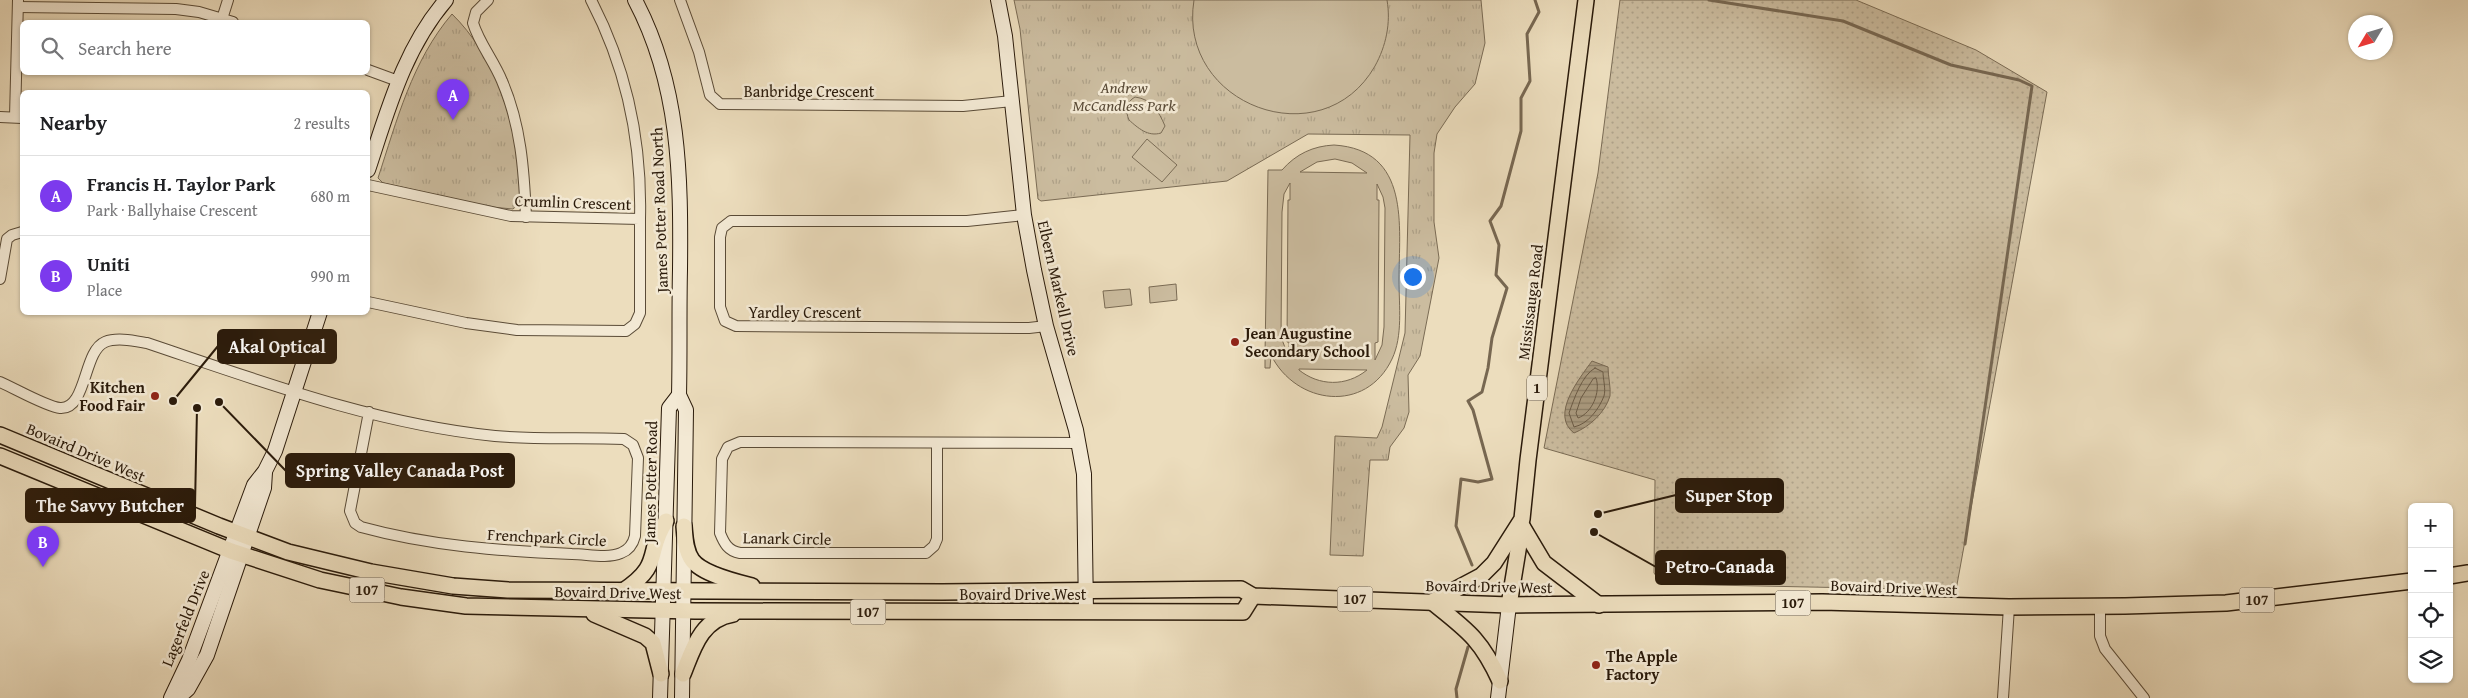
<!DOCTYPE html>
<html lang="en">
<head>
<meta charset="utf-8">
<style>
  :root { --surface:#fff; --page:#f2f2f2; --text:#202124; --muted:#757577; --line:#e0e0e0; --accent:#7c3aed }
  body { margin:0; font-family:"Gentium Book Plus",serif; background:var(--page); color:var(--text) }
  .controls { position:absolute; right:15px; bottom:15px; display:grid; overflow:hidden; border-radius:8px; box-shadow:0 1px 4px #0004 }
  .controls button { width:45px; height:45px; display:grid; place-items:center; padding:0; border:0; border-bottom:1px solid var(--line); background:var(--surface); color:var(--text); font:25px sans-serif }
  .compass { position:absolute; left:2348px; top:15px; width:45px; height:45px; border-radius:50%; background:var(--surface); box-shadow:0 1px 4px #0004; rotate:232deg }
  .you { position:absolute; left:1412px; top:276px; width:18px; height:18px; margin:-12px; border:4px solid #fff; border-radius:50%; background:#1a73e8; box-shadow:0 0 0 8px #1a73e833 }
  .badge { display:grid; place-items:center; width:32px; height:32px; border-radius:50%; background:var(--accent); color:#fff; font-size:16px; font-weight:700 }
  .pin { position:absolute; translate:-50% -41px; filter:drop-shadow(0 1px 2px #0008) }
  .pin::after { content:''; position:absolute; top:26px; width:18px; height:15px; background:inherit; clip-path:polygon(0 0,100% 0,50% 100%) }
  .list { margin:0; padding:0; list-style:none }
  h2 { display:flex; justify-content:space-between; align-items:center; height:65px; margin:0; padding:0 20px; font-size:21px }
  h2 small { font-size:16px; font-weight:400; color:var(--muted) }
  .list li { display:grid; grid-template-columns:32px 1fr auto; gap:15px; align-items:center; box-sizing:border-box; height:80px; padding:0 20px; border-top:1px solid var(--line) }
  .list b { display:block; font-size:19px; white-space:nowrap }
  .list p { margin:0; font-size:16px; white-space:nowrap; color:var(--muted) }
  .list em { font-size:16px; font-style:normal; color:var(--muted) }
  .icon { flex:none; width:28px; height:28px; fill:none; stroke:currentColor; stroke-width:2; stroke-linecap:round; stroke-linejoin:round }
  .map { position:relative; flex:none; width:2468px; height:698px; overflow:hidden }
  .search { position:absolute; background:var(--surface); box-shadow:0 1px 4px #0004; left:20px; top:20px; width:350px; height:55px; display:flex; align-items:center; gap:12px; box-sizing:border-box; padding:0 18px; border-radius:8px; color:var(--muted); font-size:19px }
  .panel { position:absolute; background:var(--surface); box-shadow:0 1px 4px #0004; left:20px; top:90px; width:350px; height:225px; border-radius:8px }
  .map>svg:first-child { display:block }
  .grass { fill:url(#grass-dots); stroke:#7a6b54 }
  .park { fill:url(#park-tufts); stroke:#7a6b54 }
  .pitch { fill:#cbbc9f; stroke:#7a6b54; fill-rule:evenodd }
  .water { fill:url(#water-rules); stroke:#776751 }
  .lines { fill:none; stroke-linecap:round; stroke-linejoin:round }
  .shore { stroke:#6a5a45; stroke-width:1 }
  .stream { stroke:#776751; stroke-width:3 }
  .street-casing { stroke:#5a4b37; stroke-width:12 }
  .secondary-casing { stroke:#2a1a0a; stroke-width:16 }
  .primary-casing { stroke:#2a1a0a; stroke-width:18 }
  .street { stroke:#f3e9d4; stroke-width:10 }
  .secondary { stroke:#f3e9d4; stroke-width:14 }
  .primary { stroke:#ecddbd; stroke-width:15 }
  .poi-dot { fill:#8f2418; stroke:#f3e9d4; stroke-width:2 }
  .labels { text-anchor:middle; stroke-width:5; stroke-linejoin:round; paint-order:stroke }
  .shield { fill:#f3e9d4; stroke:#665847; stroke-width:1 }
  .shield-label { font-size:15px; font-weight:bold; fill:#2a1a0a }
  .park-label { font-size:16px; font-style:italic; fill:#5a4b37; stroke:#f3e9d4 }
  .street-label { font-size:16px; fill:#2a1a0a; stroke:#f3e9d4 }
  .poi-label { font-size:16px; font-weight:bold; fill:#2a1a0a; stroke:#f3e9d4; text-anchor:start }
  .leader { fill:none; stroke:#2a1a0a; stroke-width:2 }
  .callout-dot { fill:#2a1a0a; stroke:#f3e9d4; stroke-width:2 }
  .callout { fill:#2a1a0a; stroke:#2a1a0a; stroke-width:2 }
  .callout-label { font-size:18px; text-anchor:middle; font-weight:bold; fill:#fff }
</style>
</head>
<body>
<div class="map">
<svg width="2468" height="698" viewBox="0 0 2468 698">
  <defs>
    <pattern id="grass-dots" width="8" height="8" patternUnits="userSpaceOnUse" patternTransform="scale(1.25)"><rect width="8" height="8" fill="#cbbc9f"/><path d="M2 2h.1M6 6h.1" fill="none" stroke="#aea188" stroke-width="1.8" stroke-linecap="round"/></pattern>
    <pattern id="park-tufts" width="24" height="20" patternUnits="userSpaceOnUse" patternTransform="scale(1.25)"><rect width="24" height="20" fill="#cbbc9f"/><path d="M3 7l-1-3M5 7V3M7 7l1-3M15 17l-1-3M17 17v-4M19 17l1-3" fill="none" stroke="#aea188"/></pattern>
    <pattern id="water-rules" width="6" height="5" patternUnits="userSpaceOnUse" patternTransform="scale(1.25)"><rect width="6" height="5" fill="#aa9b80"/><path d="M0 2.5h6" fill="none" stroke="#8b7e67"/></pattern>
  </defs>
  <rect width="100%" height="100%" fill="#ecddbd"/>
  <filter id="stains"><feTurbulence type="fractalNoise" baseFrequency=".004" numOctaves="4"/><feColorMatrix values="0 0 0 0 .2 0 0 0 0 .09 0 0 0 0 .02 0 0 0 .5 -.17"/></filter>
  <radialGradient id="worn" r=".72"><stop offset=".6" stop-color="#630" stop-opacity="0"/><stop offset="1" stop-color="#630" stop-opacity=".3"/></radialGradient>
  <polygon class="grass" points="1620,0 1856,0 1976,50 2047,92 1956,590 1662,584 1654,573 1655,480 1544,448 1598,173"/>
  <g class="park">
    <polygon points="1014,0 1481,0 1485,43 1475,84 1455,107 1437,134 1434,153 1434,222 1439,258 1420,356 1408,375 1409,412 1404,428 1390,447 1388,460 1370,460 1363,556 1330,555 1335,436 1377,438 1382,427 1405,333 1410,135 1308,134 1227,181 1041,201 1038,199 1020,29"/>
    <path d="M452,14C494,55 515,118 519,176C519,187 523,202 513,209L491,207L383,183L378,178C397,120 412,61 452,14Z"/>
  </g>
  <g class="pitch">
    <path d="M1194,0H1387C1391,23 1386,46 1375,66C1322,159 1177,105 1194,0Z"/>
    <path d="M1135,97C1152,99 1159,112 1165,126L1161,133C1148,137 1138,128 1129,120C1125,111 1126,102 1135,97Z"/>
    <polygon points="1147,139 1177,165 1162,182 1132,157"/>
    <path d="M1334,145C1411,150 1399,226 1399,280C1399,306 1403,336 1392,359C1366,414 1296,405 1271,355L1270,368H1265V355L1268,170H1282C1296,154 1313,146 1334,145ZM1335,159L1352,163L1367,173L1300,172L1317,162ZM1290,183V200H1288L1287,342H1289V358L1281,337L1282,212L1284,194ZM1377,184L1383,197L1385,208L1384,327L1382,345L1375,360V343L1378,342L1379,200H1377ZM1299,370V369L1367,370C1346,387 1319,386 1299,370Z"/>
    <polygon points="1176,284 1177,300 1150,303 1149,287"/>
    <polygon points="1130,289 1132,305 1105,308 1103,291"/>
  </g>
  <path class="water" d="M1592,361L1608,367C1608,376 1611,388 1610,396C1605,413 1589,427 1574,433C1550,415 1579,379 1592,361Z"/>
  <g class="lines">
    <g class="shore">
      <path d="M1595,368L1603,372C1603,379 1606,389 1604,396C1599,409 1588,424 1574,427L1569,413C1574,399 1582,375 1595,368Z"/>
      <path d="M1596,378C1601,392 1592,413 1578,418L1576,413L1581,398L1593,379Z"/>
    </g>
    <g class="stream">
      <polyline points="1709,0 1843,21 1951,65 2019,80 2032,86 1965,544"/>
      <polyline points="1472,565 1456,526 1461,479 1478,482 1492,479 1473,410 1468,401 1482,392 1488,368 1492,338 1507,288 1496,275 1499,245 1490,221 1501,206 1521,131 1521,98 1530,81 1527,34 1539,12 1535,0"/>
      <polyline points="1457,698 1456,689 1468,647"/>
    </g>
    <g class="street-casing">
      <g id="street">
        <path d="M488,0L476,12L473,23C479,43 494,61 502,81C521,125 524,170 526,217"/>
        <path d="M591,0C627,69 642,141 640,219"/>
        <polyline points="680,0 699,52 710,95 720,104 963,106 1012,101"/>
        <polyline points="18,7 176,9 199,12 233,22"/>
        <polyline points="222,19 228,0"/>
        <polyline points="368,70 398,81"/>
        <polyline points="0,117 22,118"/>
        <polyline points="15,117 18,0"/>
        <polyline points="368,185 511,216 640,219 640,313 635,324 626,331 517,330 466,323 368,302"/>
        <polyline points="1024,215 967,221 731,221 722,228 720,237 720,307 725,321 736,326 1029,328 1046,326"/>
        <polyline points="0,279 7,239 12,235 22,232"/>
        <path d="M0,382C14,388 47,407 60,408C87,410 83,351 105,342C117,337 135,341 147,343C260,381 375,424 495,436C538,440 581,437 624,439L633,445L638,458L635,536C633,544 629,550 621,553C607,559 587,554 572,554C501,551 430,546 361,527L355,523L350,511L369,412"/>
        <path d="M937,443V539L934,546L926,553H740C728,551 724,543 720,533L722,459L728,447L740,442L1079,443"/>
        <polyline points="2100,606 2100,636 2105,649 2144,698"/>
        <polyline points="2003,698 2009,607"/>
      </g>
    </g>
    <g class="secondary-casing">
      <g id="secondary">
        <path d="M635,0C680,85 681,176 680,270C679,312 680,353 679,395L686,410L682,698"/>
        <polyline points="998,0 1005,36 1024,215 1034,270 1046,326 1076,430 1084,474 1086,612"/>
        <path d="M368,170C388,110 404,49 446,0"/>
        <polyline points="171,698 189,660 254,485 265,471 275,451 320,312"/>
        <polyline points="178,698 188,689 207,655 264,488 265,472"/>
        <polyline points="660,698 669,408 679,395"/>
        <polyline points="1498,698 1509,605"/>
      </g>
    </g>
    <g class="primary-casing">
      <g id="primary">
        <polyline points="0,435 219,526 288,552 371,572 453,586 508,590 942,592 1241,589 1253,596 1509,605 1822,602 2009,607 2125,606 2226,603 2412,581"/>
        <polyline points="0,456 231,551 320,580 401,597 466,606 695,611 1243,612 1253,596"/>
        <path d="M684,526C685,537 685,550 692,560C702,574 736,582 752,586"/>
        <polyline points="1522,526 1544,563 1599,605"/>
        <polyline points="2449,576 2468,573"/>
        <path d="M623,591C664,564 645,552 666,521"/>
        <polyline points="1432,602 1481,576 1494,563 1522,519 1528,460 1586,0"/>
        <path d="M1432,602C1467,630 1481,639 1500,681"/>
        <polyline points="1509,605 1522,526"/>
        <polyline points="594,614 645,636 653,643 661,674"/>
        <path d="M683,674C693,649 701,619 733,614"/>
      </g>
    </g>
    <use href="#street" class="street"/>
    <use href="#secondary" class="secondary"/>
    <use href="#primary" class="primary"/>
  </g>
  <g class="poi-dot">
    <circle cx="1235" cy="342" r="5"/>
    <circle cx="155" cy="396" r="5"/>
    <circle cx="1596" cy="665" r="5"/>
  </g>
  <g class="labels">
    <g class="shield">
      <rect x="1527" y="375.5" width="20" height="25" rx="4"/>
      <rect x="349.5" y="577.5" width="35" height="25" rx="4"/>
      <rect x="1337.5" y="586.5" width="35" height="25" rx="4"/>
      <rect x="2239.5" y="587.5" width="35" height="25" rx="4"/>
      <rect x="1775.5" y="590.5" width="35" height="25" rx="4"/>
      <rect x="850.5" y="599.5" width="35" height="25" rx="4"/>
    </g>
    <g class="shield-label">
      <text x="1537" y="393">1</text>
      <text x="367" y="595">107</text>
      <text x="1355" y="604">107</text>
      <text x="2257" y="605">107</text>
      <text x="1793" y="608">107</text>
      <text x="868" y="617">107</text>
    </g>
    <g class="park-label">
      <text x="1124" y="93">Andrew<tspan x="1124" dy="18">McCandless Park</tspan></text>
    </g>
    <g class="street-label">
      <text x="809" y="97">Banbridge Crescent</text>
      <text transform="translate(573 202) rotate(2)" y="6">Crumlin Crescent</text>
      <text transform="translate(659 210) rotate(-92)" y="6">James Potter Road North</text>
      <text transform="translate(1059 288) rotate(77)" y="6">Elbern Markell Drive</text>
      <text transform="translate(1530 302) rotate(-83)" y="6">Mississauga Road</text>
      <text x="805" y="318">Yardley Crescent</text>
      <text transform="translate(86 452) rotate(23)" y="6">Bovaird Drive West</text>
      <text transform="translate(650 482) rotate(-89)" y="6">James Potter Road</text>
      <text transform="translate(547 537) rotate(3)" y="6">Frenchpark Circle</text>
      <text transform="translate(787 538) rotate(1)" y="6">Lanark Circle</text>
      <text transform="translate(1489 586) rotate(1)" y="6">Bovaird Drive West</text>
      <text transform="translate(1894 587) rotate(2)" y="6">Bovaird Drive West</text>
      <text transform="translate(618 592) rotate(1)" y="6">Bovaird Drive West</text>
      <text x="1023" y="600">Bovaird Drive West</text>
      <text transform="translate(185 618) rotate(-68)" y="6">Lagerfeld Drive</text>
    </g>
    <g class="poi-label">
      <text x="1245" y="339">Jean Augustine<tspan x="1245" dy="18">Secondary School</tspan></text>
      <text x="145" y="393" text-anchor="end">Kitchen<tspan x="145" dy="18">Food Fair</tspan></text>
      <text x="1606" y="662">The Apple<tspan x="1606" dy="18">Factory</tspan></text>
    </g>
  </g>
  <path class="leader" d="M173 401L218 346M219 402L286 471M1598 514L1676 495M197 408L195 506M1594 532L1656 567"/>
  <g class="callout-dot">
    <circle cx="173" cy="401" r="5"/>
    <circle cx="219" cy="402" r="5"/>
    <circle cx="1598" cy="514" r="5"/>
    <circle cx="197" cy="408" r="5"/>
    <circle cx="1594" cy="532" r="5"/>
  </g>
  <g class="callout">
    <rect x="218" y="330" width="118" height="33" rx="5"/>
    <rect x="286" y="454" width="228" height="33" rx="5"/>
    <rect x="1676" y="479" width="107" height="33" rx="5"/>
    <rect x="26" y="489" width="169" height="33" rx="5"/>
    <rect x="1656" y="551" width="129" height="33" rx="5"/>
  </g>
  <g class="callout-label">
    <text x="277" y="353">Akal Optical</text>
    <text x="400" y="477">Spring Valley Canada Post</text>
    <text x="1729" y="502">Super Stop</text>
    <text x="110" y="512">The Savvy Butcher</text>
    <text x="1720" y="573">Petro-Canada</text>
  </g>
  <rect width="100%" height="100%" filter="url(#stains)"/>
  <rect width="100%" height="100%" fill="url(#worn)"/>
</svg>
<div class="controls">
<button>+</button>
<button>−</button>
<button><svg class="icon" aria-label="locate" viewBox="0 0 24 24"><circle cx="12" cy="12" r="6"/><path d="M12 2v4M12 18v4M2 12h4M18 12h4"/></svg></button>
<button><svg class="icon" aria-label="layers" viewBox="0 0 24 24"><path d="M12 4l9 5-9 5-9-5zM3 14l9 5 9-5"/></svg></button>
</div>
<svg class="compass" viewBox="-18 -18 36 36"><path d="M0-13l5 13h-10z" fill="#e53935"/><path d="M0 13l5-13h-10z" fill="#757577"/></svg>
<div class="you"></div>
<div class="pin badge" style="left:453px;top:120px">A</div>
<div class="pin badge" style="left:43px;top:567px">B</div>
<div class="search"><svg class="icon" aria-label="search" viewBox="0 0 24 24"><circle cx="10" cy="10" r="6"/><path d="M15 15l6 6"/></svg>Search here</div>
<section class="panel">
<h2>Nearby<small>2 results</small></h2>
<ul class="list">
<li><span class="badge">A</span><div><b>Francis H. Taylor Park</b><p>Park · Ballyhaise Crescent</p></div><em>680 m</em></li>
<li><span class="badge">B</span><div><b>Uniti</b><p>Place</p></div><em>990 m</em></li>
</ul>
</section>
</div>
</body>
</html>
